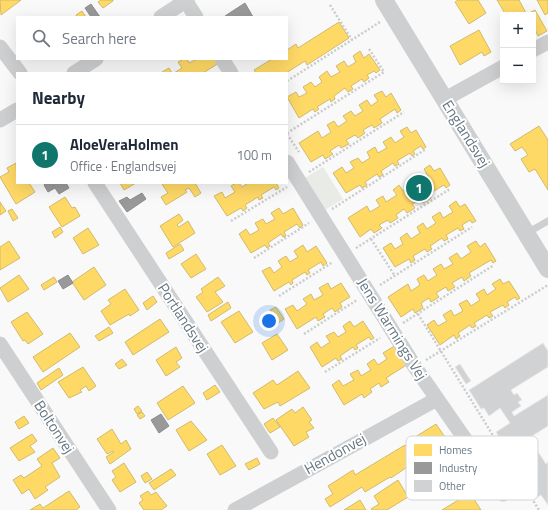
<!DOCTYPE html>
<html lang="en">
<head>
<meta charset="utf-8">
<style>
  :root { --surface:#fff; --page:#f6f6f7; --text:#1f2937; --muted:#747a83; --line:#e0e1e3; --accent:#0f766e }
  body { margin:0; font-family:"Titillium Web",sans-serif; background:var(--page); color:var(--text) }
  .controls { position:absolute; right:12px; top:12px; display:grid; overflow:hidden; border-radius:0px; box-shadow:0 4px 16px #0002 }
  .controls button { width:36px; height:36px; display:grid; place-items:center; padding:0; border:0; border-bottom:1px solid var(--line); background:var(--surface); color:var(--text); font:20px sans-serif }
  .you { position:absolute; left:269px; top:321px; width:14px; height:14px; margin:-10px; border:3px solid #fff; border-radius:50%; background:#1a73e8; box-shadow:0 0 0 6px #1a73e833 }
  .badge { display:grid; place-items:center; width:26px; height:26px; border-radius:50%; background:var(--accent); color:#fff; font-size:13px; font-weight:700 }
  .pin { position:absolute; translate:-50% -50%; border:2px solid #fff; box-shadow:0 1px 4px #0006 }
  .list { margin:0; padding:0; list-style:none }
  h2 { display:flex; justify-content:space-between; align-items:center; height:52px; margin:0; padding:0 16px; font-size:17px }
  h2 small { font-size:13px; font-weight:400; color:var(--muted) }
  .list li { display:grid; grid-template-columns:26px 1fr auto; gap:12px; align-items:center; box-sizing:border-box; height:60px; padding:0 16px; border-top:1px solid var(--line) }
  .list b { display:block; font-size:15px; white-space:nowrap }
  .list p { margin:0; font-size:13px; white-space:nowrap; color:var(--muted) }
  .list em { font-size:13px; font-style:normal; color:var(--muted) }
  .icon { flex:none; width:22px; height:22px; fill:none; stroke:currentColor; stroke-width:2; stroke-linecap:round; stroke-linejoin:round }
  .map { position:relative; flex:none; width:548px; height:510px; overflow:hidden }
  .search { position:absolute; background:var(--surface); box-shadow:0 4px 16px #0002; left:16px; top:16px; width:272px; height:44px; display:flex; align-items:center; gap:10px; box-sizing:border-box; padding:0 14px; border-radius:0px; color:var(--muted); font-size:15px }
  .panel { position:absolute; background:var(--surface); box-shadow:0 4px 16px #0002; left:16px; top:72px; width:272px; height:112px; border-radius:0px }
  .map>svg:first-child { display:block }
  .green { fill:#e8ebe6 }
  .homes { fill:#ffd966; stroke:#d1bb6f }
  .industry { fill:#999; stroke:#898e92 }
  .building { fill:#d0d2d3; stroke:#e8e8e8 }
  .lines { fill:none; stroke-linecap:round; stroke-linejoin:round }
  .path { stroke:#cbcccd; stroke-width:2.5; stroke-dasharray:2 2; stroke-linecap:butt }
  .service { stroke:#cecfd0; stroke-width:7 }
  .minor { stroke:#cecfd0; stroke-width:15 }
  .tertiary { stroke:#cecfd0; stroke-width:18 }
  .labels { text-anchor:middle; stroke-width:4; stroke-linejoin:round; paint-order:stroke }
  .street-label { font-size:15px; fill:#657683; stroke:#fff }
  .key { fill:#fff; stroke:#d1d6da; stroke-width:1 }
  .key-label { font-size:11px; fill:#657683 }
</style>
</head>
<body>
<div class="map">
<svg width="548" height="510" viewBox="0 0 548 510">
  <rect width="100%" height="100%" fill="#f9f9f9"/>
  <polygon class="green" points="323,167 343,199 325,210 305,178"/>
  <g class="homes">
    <polygon points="0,0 21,0 1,15"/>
    <polygon points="101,0 113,0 113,1 103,8 98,2"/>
    <polygon points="458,0 478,0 486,13 469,24 455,2"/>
    <polygon points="497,0 519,0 527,15 506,15"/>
    <polygon points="537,0 548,0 548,13 545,15"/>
    <polygon points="535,10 547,31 538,36 533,26 534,24 533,15 529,13"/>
    <polygon points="82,11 86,17 77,17 76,15"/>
    <polygon points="339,22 349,38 307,65 305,61 286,73 256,73 254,70 272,59 287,59 287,50 296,44 298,48"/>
    <polygon points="479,30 491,52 484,56 482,52 460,65 450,46"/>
    <polygon points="360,51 364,58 369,54 380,70 376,73 374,71 367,75 369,78 364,82 362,79 351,86 353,89 348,92 345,88 334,96 335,99 331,102 330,99 317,107 319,109 315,112 313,109 299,118 287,97 296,92 299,97 307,93 303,87 311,82 315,87 322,82 319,77 327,71 331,77 340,72 336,66 344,61 348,67 356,62 353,56"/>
    <polygon points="183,59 187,59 189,63 197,59 216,59 219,63 203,73 174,73 182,68 178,62"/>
    <polygon points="169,68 172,73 162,73 162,72"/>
    <polygon points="382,91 386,97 391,93 401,110 397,113 395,109 380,119 382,123 374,128 372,125 363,130 365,133 358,138 355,135 346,140 349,144 341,148 339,145 330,151 333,154 325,159 323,155 311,162 299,143 318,131 322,138 331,132 327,125 334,121 338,127 347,121 343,116 351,111 355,116 363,111 359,105 367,100 371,106 378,101 374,95"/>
    <polygon points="539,126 548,140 548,190 535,169 529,172 521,159 528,155 522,147 515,151 510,144"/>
    <polygon points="407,127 411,133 416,130 426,147 423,149 421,146 413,151 415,154 412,156 410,153 397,161 399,164 395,166 393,163 381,171 383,175 379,177 377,174 365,182 367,185 362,188 360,185 346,193 333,173 342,167 346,173 354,168 350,162 358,158 362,163 370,158 367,152 375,147 378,153 387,148 383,142 391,137 395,143 404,137 400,131"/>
    <polygon points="16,163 17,183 29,183 35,192 16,204 0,177 9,172 7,168"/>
    <polygon points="430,165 434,171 440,168 450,185 446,188 444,185 429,194 431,198 423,203 421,199 412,204 415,208 407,213 404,209 396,215 398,218 390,223 388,220 379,225 382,228 374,233 371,229 360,237 348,218 367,206 370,212 380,206 376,200 383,196 386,202 397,195 393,190 399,185 403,191 413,185 409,179 416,175 419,181 428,176 424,169"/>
    <polygon points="120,183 136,183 124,190"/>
    <polygon points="164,183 195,183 201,193 195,197 189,188 185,190 187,192 166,205 161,197 168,193 162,184"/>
    <polygon points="236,183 239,183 242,187 248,183 276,183 279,188 276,190 274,187 261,195 263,198 259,200 258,197 245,205 247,208 243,211 241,208 227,216 214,196 222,192 225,198 235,192 231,186"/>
    <polygon points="65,197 72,208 75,207 80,216 62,227 49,207"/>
    <polygon points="456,201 460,207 465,204 476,221 472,223 470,220 462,225 464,229 460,231 458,228 446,235 448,239 444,241 442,238 430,246 432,249 427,252 425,249 413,256 415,260 411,263 409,259 395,267 383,248 391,243 395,249 403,244 400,238 407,233 411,239 420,233 417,227 423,223 427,229 436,223 432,217 440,212 443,218 453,212 449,206"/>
    <polygon points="0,202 6,211 0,215"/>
    <polygon points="279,208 283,214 293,208 303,225 300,228 297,224 284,232 286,236 283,237 281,234 268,243 270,246 267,248 265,245 251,253 239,234 246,229 250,235 259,230 255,223 263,219 266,224 275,219 271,213"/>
    <polygon points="12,209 18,218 13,221 8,211"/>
    <polygon points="179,214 183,220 177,225 179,227 188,221 195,233 173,247 160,226"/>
    <polygon points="60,227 63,232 55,238 52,232"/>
    <polygon points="88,228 99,245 83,254 73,238"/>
    <polygon points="9,241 20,258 0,270 0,247"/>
    <polygon points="476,241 480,247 485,243 496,261 493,263 491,260 469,273 471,276 464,281 462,277 452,283 455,287 448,291 446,287 436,293 439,297 431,302 429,298 421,303 423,308 415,313 413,309 401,317 388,297 408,284 411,291 420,285 417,279 424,275 428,281 437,275 433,269 441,264 444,269 453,264 449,258 457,253 461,259 471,252 467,246"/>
    <polygon points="180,244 184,250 169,259 166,253"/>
    <polygon points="303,245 307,252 316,246 327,263 323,266 321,262 308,270 310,273 307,275 305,272 292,280 293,283 291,285 289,282 274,291 262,271 270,267 274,273 282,267 278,261 286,256 290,262 298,257 294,251"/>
    <polygon points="196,254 206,269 191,278 181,264"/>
    <polygon points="94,267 106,285 84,300 72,282"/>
    <polygon points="19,275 29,289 8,302 0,288"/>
    <polygon points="54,277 57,282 44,290 41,285"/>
    <polygon points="218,277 225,286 215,292 223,302 207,312 196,297 203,292 201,289"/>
    <polygon points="500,279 503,284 509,281 520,298 517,300 515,297 507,302 509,305 505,308 503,305 490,312 493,316 489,318 487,315 474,323 476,326 472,328 470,325 458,333 460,336 456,339 454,335 440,345 427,325 434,320 438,326 447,321 443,315 451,310 454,316 463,311 459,304 467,300 471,306 480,300 476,294 484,289 487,295 496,289 492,284"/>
    <polygon points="328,283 331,289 341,283 350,297 340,303 342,307 335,312 332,308 323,314 325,317 318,321 316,317 297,329 285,309 293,305 297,311 307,304 303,299 311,294 314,300 323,295 319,288"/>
    <polygon points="125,289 139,310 130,316 129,314 110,325 101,311 111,304 108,300"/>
    <polygon points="153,296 157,302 147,310 143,303"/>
    <polygon points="228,302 231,308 211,321 208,315"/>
    <polygon points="276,307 284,319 278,323 270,310"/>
    <polygon points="239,311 253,332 235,343 221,322"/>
    <polygon points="27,312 43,334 28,344 25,340 23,341 11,322"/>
    <polygon points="160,319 169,332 133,355 125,342"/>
    <polygon points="350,321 354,327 363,321 374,338 371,340 369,337 356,345 358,348 355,350 353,347 340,356 342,359 338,361 336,358 322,367 310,347 317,342 321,348 330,342 326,336 334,332 338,337 346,332 343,326"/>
    <polygon points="109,327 113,333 99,341 95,336"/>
    <polygon points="70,333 80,347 43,372 33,357"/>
    <polygon points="277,334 288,350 272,360 262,343"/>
    <polygon points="396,345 408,364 386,378 389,382 381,387 379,383 370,389 372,392 364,398 362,394 344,405 332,385 339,380 343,386 354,380 350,374 358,370 361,376 371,370 367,364 374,359 378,365 387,359 383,353"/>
    <polygon points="176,347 182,358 176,362 180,367 166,376 156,360"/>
    <polygon points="122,359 127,365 119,369 115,364"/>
    <polygon points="83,367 96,386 89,391 86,386 80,390 82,392 69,398 58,382"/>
    <polygon points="59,368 63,375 41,390 37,383"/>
    <polygon points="298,371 310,388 280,406 278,402 264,409 253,393 273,380 277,385"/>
    <polygon points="215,385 220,392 207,400 203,393"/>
    <polygon points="183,386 195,403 168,420 157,403"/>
    <polygon points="138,406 142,411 137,414 134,409"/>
    <polygon points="303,407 312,420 309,422 314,428 306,432 309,437 294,446 276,420 292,409 295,413"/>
    <polygon points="142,412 145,416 140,419 137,415"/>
    <polygon points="24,416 29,423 19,429 15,422"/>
    <polygon points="273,418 280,427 270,433 264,424"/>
    <polygon points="191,421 207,440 189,451 176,430"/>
    <polygon points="436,424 447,440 391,478 390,477 365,492 362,487 330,507 325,499 333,494 328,486 353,470 355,475 405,445 410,452 417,448 412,439"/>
    <polygon points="112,429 121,444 126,440 131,449 110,464 106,457 114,452 113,451 107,454 97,439"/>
    <polygon points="32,434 37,441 30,446 35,452 19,461 10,448"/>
    <polygon points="222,445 236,466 220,475 207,454"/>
    <polygon points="53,448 60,458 52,463 60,477 45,487 48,490 35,499 29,489 22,494 13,480 21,475 24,478 42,466 37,459"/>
    <polygon points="257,458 260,464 249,470 245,464"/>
    <polygon points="124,463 136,482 120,492 112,480 116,477 112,471"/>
    <polygon points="171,469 176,475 154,490 149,483"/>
    <polygon points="147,472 152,479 145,483 141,476"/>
    <polygon points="398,480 408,497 387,510 372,510 371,509 379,504 374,496"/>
    <polygon points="69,491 80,507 76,510 30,510 40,504 43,508"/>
    <polygon points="148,491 151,495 156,492 167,506 161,510 144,510 139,503 143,500 140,496"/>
    <polygon points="470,493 481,510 442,510"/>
    <polygon points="360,500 366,510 344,510"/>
  </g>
  <g class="industry">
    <polygon points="245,3 253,17 226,17 225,16"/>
    <polygon points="91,4 100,17 91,17 85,8"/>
    <polygon points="46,183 66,183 69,188 59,194 55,188 48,192 44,185"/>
    <polygon points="142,193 146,199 127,212 119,201 127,197 130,200"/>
    <polygon points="68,275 73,283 63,289 58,281"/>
    <polygon points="161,414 169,426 159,433 151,420"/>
  </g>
  <g class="building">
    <polygon points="543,343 548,351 548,367 511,390 514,395 517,393 522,400 518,402 521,406 512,412 514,416 548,395 548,426 529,438 546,464 548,462 548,505 541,495 536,498 524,478 538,469 533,461 521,468 519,464 517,466 496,432 510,423 500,408 489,416 484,408 481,409 469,390"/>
    <polygon points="460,364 471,381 466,384 455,367"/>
  </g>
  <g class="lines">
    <g class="path">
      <polyline points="330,5 352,40"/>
      <polyline points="287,81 380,22"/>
      <polyline points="287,133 384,72 369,49"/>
      <polyline points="287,134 299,152"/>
      <polyline points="309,172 404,112"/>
      <polyline points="332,209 426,149"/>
      <polyline points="231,221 287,187"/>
      <polyline points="371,239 395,276"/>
      <polyline points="356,248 450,189"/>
      <polyline points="254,258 309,223"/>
      <polyline points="380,285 472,227"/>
      <polyline points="279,296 333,262"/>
      <polyline points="418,314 539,510"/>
      <polyline points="403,323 494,265"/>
      <polyline points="304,334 357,300"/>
      <polyline points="426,360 548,285"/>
      <polyline points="325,372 380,338"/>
      <polyline points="517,494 521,496 528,492"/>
    </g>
    <polyline class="service" points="527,233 548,221"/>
    <g class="minor">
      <polyline points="185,0 196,17"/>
      <polyline points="161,17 187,0"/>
      <polyline points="0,47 20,73"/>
      <polyline points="533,50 548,42"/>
      <polyline points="222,59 231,73"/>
      <polyline points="74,73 96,59"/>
      <polyline points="445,99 503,67"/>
      <polyline points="0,120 17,110"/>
      <polyline points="287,162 415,367 503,494"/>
      <polyline points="95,183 271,452"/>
      <polyline points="0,344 109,510"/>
      <polyline points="235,510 437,399"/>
    </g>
    <polyline class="tertiary" points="384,0 548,269"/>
  </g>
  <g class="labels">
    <g class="street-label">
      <text transform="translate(466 134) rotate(58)" y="5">Englandsvej</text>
      <text transform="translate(183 318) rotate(57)" y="5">Portlandsvej</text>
      <text transform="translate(392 329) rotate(58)" y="5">Jens Warmings Vej</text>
      <text transform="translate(54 427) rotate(57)" y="5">Boltonvej</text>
      <text transform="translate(335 454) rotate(-29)" y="5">Hendonvej</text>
    </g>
  </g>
  <rect x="406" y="436" width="132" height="64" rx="6" class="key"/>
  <rect x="414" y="444" width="18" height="12" fill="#ffd966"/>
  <rect x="414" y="462" width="18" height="12" fill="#999"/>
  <rect x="414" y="480" width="18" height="12" fill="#d0d2d3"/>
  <g class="key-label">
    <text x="439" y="454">Homes</text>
    <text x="439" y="472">Industry</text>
    <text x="439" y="490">Other</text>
  </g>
</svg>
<div class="controls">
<button>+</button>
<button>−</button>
</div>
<div class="you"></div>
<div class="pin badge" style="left:419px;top:188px">1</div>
<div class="search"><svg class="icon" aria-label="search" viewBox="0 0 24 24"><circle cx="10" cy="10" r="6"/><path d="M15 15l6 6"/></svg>Search here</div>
<section class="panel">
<h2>Nearby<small></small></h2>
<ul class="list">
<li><span class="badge">1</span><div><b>AloeVeraHolmen</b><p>Office · Englandsvej</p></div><em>100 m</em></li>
</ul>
</section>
</div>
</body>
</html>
